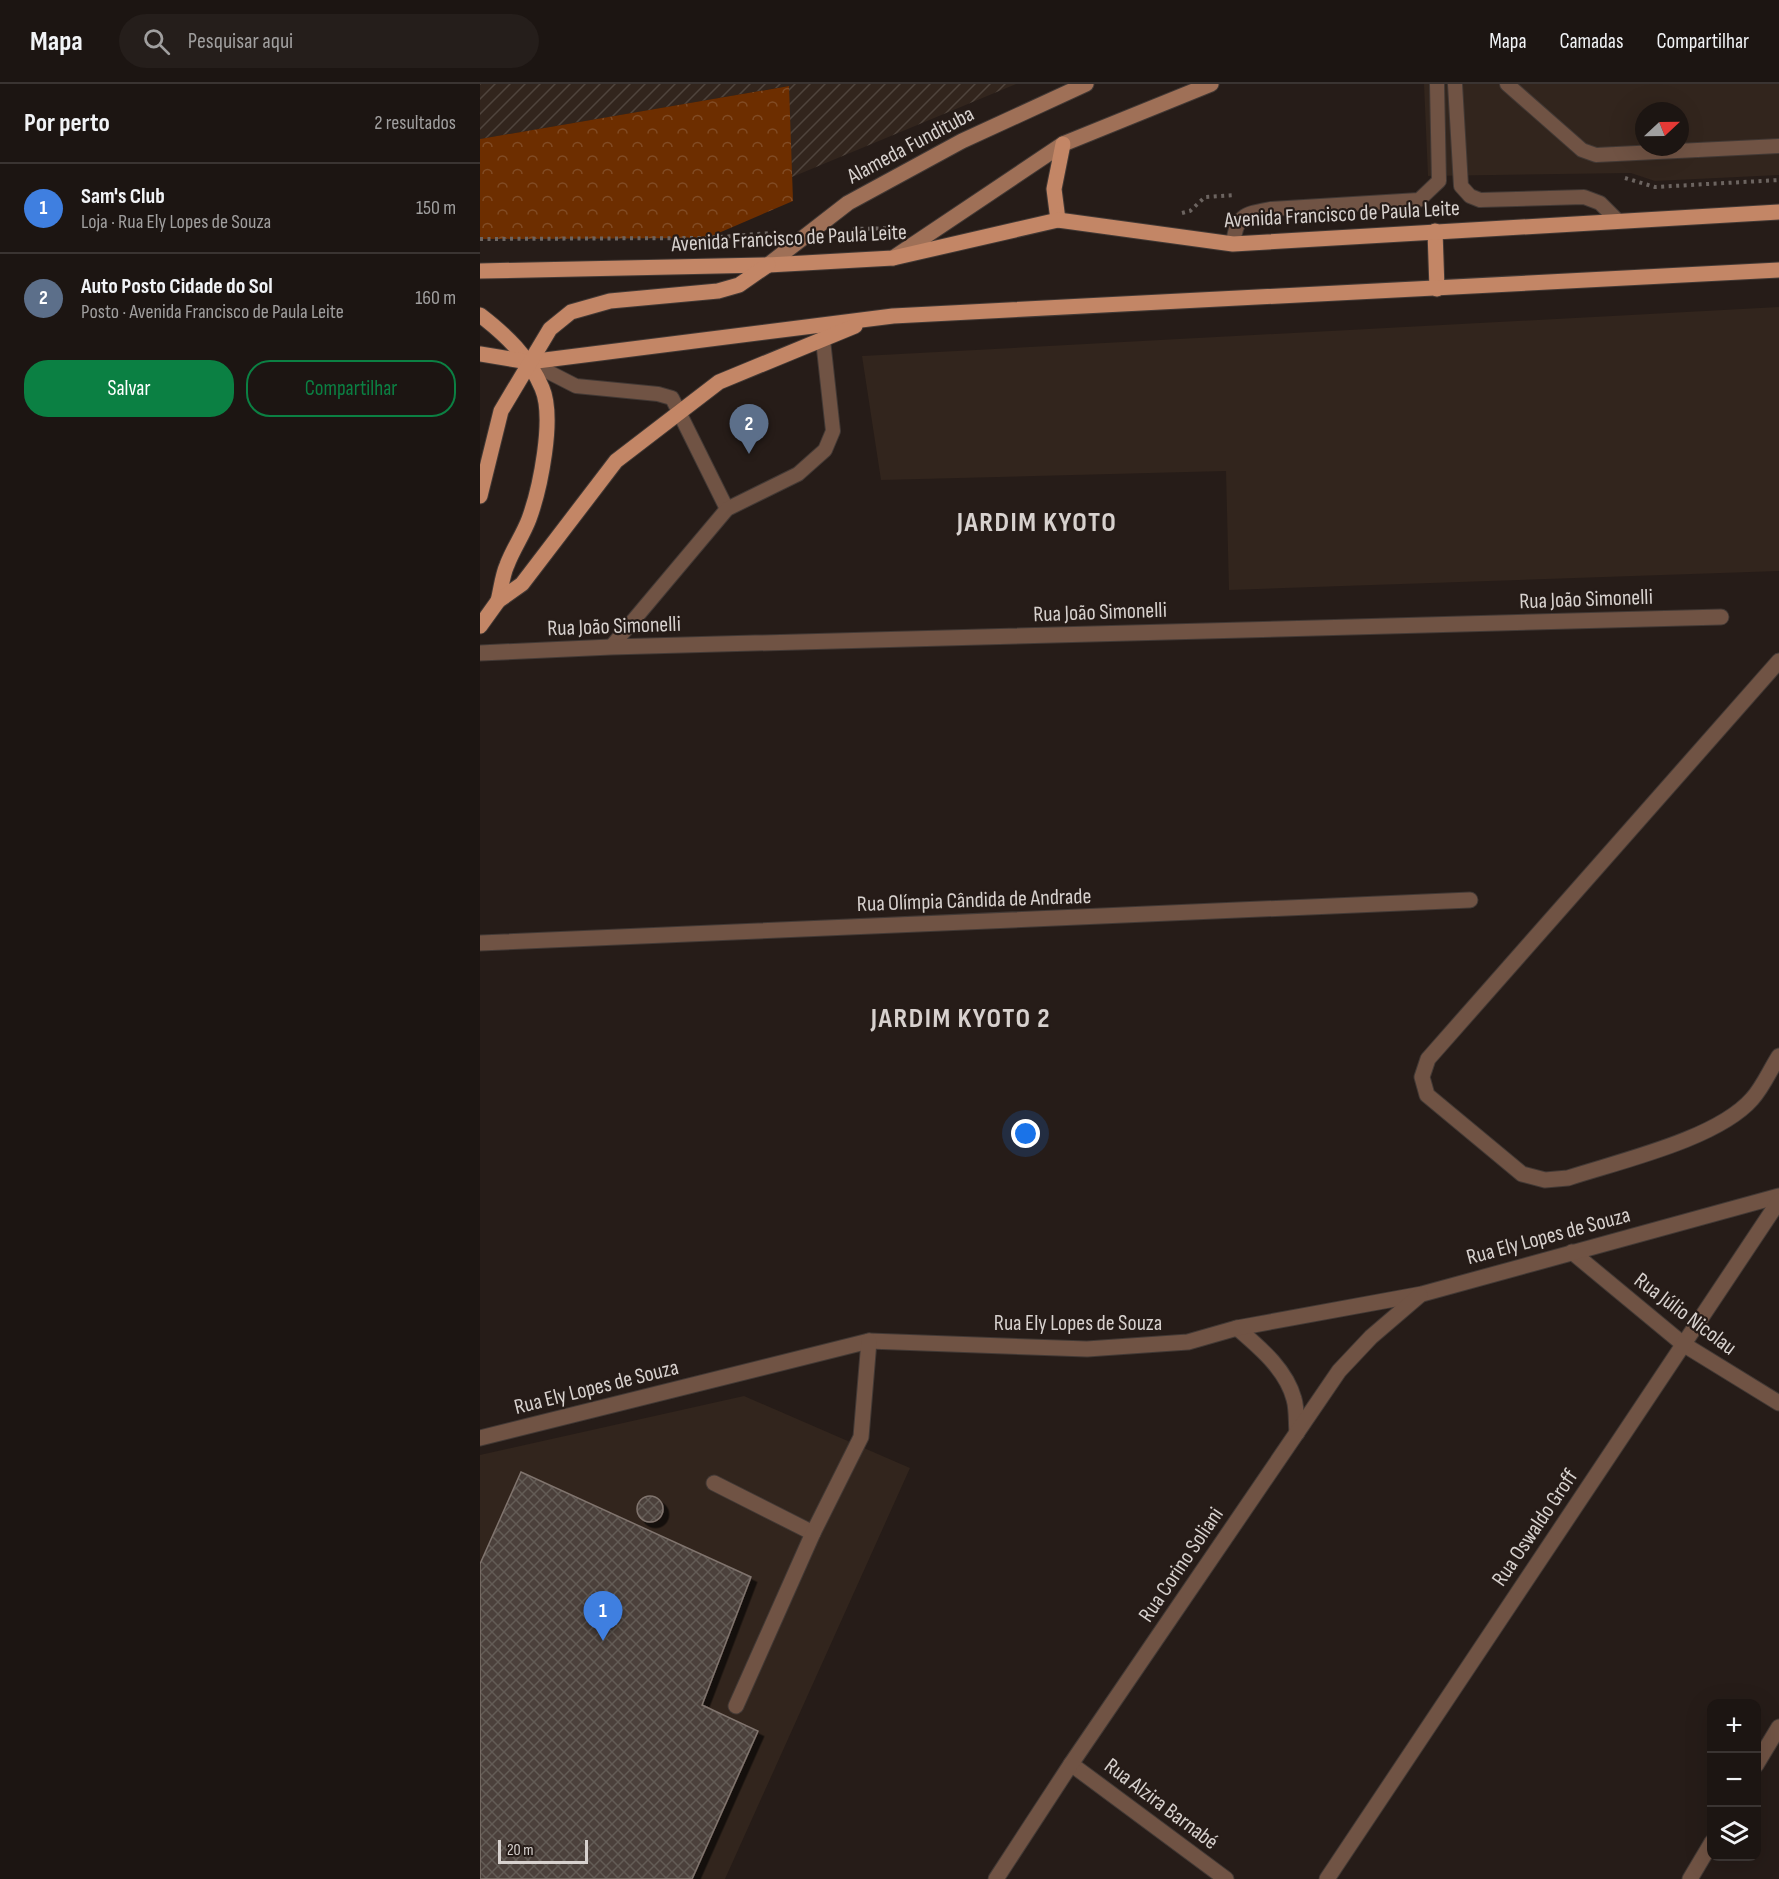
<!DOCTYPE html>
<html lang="pt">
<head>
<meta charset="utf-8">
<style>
  :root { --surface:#1c1512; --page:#251e1b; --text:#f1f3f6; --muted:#a09f9f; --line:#3a3432; --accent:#0b8043 }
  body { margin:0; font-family:"Sofia Sans Condensed",sans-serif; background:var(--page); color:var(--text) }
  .controls { position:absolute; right:18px; bottom:18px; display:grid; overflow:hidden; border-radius:12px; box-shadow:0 6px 24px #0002 }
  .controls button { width:54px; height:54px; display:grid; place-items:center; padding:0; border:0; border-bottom:2px solid var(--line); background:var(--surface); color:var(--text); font:30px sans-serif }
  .compass { position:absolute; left:1155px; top:18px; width:54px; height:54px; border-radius:50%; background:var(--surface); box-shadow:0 6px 24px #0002; rotate:68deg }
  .scale { position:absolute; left:18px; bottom:15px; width:90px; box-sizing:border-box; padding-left:6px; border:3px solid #d7d1ce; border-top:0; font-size:16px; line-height:21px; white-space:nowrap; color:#d7d1ce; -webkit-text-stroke:4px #261c18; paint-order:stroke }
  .you { position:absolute; left:546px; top:1050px; width:21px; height:21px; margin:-15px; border:4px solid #fff; border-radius:50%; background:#1a73e8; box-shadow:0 0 0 9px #1a73e833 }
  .badge { display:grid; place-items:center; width:39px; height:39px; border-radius:50%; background:var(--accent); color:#fff; font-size:20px; font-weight:700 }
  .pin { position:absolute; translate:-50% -50px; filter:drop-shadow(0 2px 3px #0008) }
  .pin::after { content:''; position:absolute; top:32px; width:21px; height:18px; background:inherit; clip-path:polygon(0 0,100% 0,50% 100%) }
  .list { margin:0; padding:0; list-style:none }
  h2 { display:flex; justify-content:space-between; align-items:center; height:78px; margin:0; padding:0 24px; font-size:26px }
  h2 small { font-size:20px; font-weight:400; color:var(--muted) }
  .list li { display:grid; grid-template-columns:39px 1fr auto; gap:18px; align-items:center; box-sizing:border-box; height:90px; padding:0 24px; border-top:2px solid var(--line) }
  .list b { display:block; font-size:22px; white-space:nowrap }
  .list p { margin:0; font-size:20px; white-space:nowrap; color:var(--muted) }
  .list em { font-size:20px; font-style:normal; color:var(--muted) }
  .actions { display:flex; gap:12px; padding:18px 24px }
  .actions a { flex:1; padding:14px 0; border:2px solid var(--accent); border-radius:24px; text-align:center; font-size:21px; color:var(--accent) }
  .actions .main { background:var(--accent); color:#fff }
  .icon { flex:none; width:33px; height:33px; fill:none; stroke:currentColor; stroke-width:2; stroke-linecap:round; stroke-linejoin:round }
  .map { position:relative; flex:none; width:1299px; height:1795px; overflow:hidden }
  header { display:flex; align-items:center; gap:36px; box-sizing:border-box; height:84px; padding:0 30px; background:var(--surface); border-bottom:2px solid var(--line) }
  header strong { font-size:28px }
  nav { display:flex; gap:33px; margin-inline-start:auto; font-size:21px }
  .search { width:420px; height:54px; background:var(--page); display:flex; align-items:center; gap:15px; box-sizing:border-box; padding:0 21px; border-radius:33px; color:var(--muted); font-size:22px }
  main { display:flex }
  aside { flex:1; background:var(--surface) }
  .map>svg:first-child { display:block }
  .built { fill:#32251d; fill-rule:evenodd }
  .industrial { fill:url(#industrial-furrows) }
  .forest { fill:url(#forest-crowns) }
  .building { fill:url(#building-cross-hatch); stroke:#80746e; stroke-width:1.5; filter:url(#shadow) }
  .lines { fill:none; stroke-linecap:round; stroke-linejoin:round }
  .service-casing { stroke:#423935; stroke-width:16 }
  .minor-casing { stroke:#423935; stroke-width:17 }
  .secondary-casing { stroke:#423935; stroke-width:17 }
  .primary-casing { stroke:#423935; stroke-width:17 }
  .path { stroke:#6c6460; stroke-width:4; stroke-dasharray:3 4.5; stroke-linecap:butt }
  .service { stroke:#705344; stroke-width:14 }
  .minor { stroke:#705344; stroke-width:15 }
  .secondary { stroke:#9f7057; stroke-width:15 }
  .primary { stroke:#c38666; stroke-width:15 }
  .labels { text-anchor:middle; stroke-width:4.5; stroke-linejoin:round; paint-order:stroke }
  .street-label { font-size:22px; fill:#d7d1ce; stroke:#261c18 }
  .district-label { font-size:28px; font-weight:bold; letter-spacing:1.5px; fill:#d7d1ce; stroke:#261c18 }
</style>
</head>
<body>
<header>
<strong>Mapa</strong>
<div class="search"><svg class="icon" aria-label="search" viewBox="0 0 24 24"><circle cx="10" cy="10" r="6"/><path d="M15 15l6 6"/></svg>Pesquisar aqui</div>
<nav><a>Mapa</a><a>Camadas</a><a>Compartilhar</a></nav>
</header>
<main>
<aside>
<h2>Por perto<small>2 resultados</small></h2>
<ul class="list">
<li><span class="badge" style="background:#3f7fe0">1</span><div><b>Sam's Club</b><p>Loja · Rua Ely Lopes de Souza</p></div><em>150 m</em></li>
<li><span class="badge" style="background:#5c6f8a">2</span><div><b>Auto Posto Cidade do Sol</b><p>Posto · Avenida Francisco de Paula Leite</p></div><em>160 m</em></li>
</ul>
<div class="actions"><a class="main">Salvar</a><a>Compartilhar</a></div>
</aside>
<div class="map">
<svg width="1299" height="1795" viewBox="0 0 1299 1795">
  <defs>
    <pattern id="industrial-furrows" width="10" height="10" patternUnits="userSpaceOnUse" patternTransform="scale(1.5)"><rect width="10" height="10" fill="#32251d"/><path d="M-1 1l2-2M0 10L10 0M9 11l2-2" fill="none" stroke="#4f443d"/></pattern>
    <pattern id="forest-crowns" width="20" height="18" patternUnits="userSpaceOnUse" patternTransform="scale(1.5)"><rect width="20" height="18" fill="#6d2e00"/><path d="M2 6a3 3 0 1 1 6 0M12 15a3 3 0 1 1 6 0" fill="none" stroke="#814b24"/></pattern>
    <pattern id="building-cross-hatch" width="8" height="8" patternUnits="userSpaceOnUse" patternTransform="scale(1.5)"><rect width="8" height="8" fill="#4b413b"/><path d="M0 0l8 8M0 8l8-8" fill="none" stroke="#645b56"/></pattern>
    <filter id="shadow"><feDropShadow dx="5.5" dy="5.5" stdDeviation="0" flood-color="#0009"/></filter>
  </defs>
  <rect width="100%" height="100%" fill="#261c18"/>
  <g class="built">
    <path d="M944,0H1299V91L1175,97L1151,89L948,92ZM1164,27H1200V63H1164Z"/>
    <polygon points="1299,223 1299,487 749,506 746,387 401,396 382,272"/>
    <polygon points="264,1312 430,1384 245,1795 212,1795 278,1647 222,1621 271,1493 41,1388 0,1480 0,1371"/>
  </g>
  <polygon class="industrial" points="0,0 536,0 312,93 308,2 0,55"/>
  <polygon class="forest" points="309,2 313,117 227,154 0,155 0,55"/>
  <g class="building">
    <polygon points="41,1388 271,1493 222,1621 278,1647 212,1795 0,1795 0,1480"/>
    <circle cx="170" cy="1425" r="13"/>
  </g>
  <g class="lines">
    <g class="service-casing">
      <g id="service">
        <polyline points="975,0 981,102 990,112 1000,116 1104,113 1120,119 1137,136"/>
        <polyline points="1027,0 1102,66 1116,71 1299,62"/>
        <path d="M753,160C757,130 764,130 791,125L939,116L959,97L957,0"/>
        <polyline points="49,278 96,302 178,310 192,314 247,425"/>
        <polyline points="131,563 247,425 318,390 345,366 353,347 343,256"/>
      </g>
    </g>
    <g class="minor-casing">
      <g id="minor">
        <polyline points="0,569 131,563 1241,533"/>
        <path d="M1299,577L948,975L942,993L947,1011L1042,1090L1065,1096L1088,1094C1140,1077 1237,1055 1272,1015C1283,1003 1290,986 1299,972"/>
        <polyline points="0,859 990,816"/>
        <polyline points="1092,1168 1203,1260 1299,1319"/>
        <path d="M757,1244C779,1263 806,1285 814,1315C817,1325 816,1338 817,1349"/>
        <polyline points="0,1354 389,1257 607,1265 708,1258 757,1244 942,1210 1299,1112"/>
        <polyline points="234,1399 333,1449"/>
        <polyline points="256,1622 333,1449 381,1353 389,1257"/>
        <polyline points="591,1680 746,1795"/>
        <polyline points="1276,1681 1299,1643"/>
        <polyline points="516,1795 591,1680 859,1287 891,1253 940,1211"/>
        <polyline points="847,1795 1299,1117"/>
        <polyline points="1210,1795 1232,1758"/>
      </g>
    </g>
    <g class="secondary-casing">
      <g id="secondary">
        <polyline points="413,174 583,60 731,0"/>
        <polyline points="288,181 368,119 482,57 606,0"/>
      </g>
    </g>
    <g class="primary-casing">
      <g id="primary">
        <polyline points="578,136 574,105 583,60"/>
        <polyline points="955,147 957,205"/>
        <polyline points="0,187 288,181 413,174 578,136 753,160 1299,128"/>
        <path d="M0,231C26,251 49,273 62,304C75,334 60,405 49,435C43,451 33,465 27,481C22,492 21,506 18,517"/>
        <polyline points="0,270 49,278 413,232 1299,186"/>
        <polyline points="0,412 21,327 70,245 91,228 130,217 238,207 259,201 288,181"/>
        <polyline points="0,542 18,517 42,500 136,377 239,298 375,242"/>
      </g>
    </g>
    <g class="path">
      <polyline points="1145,94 1175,103 1299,96"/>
      <polyline points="702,129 710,127 725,113 755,111"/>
      <polyline points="373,145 416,144"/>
      <polyline points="0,155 227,154 290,149"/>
    </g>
    <use href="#service" class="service"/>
    <use href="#minor" class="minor"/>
    <use href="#secondary" class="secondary"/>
    <use href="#primary" class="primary"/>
  </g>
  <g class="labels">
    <g class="street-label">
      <text transform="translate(430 60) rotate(-28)" y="8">Alameda Fundituba</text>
      <text transform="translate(862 129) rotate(-3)" y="8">Avenida Francisco de Paula Leite</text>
      <text transform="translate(309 153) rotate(-3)" y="8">Avenida Francisco de Paula Leite</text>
      <text transform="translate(1106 514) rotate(-2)" y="8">Rua João Simonelli</text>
      <text transform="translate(620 527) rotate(-2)" y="8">Rua João Simonelli</text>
      <text transform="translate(134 541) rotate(-2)" y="8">Rua João Simonelli</text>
      <text transform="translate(494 815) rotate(-2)" y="8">Rua Olímpia Cândida de Andrade</text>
      <text transform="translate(1068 1151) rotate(-15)" y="8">Rua Ely Lopes de Souza</text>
      <text transform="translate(1206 1229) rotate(37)" y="8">Rua Júlio Nicolau</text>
      <text x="598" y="1246">Rua Ely Lopes de Souza</text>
      <text transform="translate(116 1302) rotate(-14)" y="8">Rua Ely Lopes de Souza</text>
      <text transform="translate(1054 1443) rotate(-56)" y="8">Rua Oswaldo Groff</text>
      <text transform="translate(700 1480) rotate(-56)" y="8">Rua Corino Soliani</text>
      <text transform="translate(682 1719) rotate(37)" y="8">Rua Alzira Barnabé</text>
    </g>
    <g class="district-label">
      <text x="557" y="447">JARDIM KYOTO</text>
      <text x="481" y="943">JARDIM KYOTO 2</text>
    </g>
  </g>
</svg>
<div class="controls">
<button>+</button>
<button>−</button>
<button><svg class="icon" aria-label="layers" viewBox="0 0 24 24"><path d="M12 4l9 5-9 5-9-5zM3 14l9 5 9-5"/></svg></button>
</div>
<svg class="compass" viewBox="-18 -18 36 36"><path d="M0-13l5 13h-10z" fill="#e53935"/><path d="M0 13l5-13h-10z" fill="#a09f9f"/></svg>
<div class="scale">20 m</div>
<div class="you"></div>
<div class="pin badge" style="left:123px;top:1557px;background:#3f7fe0">1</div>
<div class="pin badge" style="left:269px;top:370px;background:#5c6f8a">2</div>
</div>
</main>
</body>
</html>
